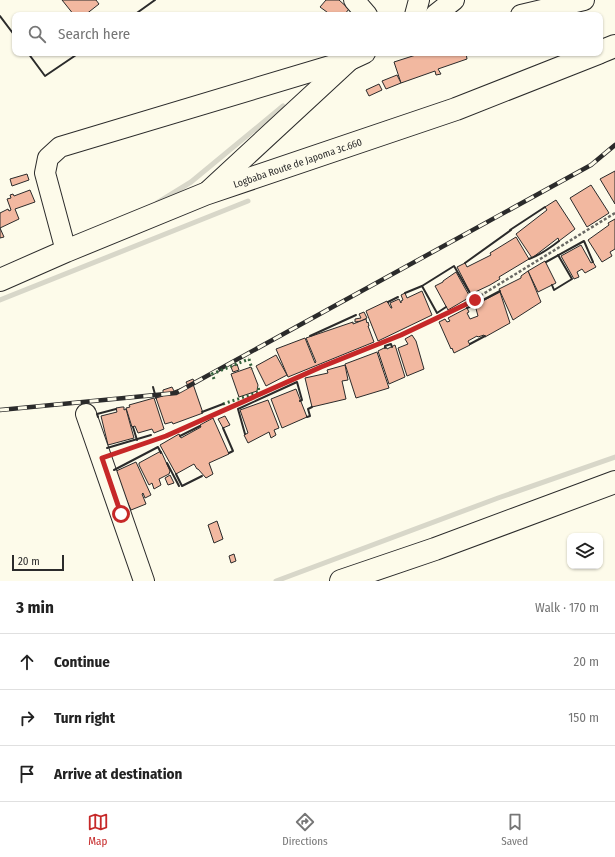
<!DOCTYPE html>
<html lang="en">
<head>
<meta charset="utf-8">
<style>
  :root { --surface:#fff; --page:#f6f6f6; --text:#222; --muted:#767676; --line:#e0e0e0; --accent:#c62828 }
  body { margin:0; font-family:"Fira Sans Condensed",sans-serif; background:var(--page); color:var(--text) }
  .controls { position:absolute; right:12px; bottom:12px; display:grid; overflow:hidden; border-radius:8px; box-shadow:0 1px 3px #0004 }
  .controls button { width:36px; height:36px; display:grid; place-items:center; padding:0; border:0; border-bottom:1px solid var(--line); background:var(--surface); color:var(--text); font:20px sans-serif }
  .scale { position:absolute; left:12px; bottom:10px; width:52px; box-sizing:border-box; padding-left:4px; border:2px solid #2b2b2b; border-top:0; font-size:11px; line-height:14px; white-space:nowrap; color:#2b2b2b; -webkit-text-stroke:3px #fdfbea; paint-order:stroke }
  .stop { position:absolute; width:12px; height:12px; margin:-9px; border:3px solid #c62828; border-radius:50%; background:#fff }
  .stop.end { background:#c62828; border-color:#fff; box-shadow:0 1px 4px #0008 }
  .list { margin:0; padding:0; list-style:none }
  h2 { display:flex; justify-content:space-between; align-items:center; height:52px; margin:0; padding:0 16px; font-size:17px }
  h2 small { font-size:13px; font-weight:400; color:var(--muted) }
  .list li { display:grid; grid-template-columns:26px 1fr auto; gap:12px; align-items:center; box-sizing:border-box; height:56px; padding:0 16px; border-top:1px solid var(--line) }
  .list b { display:block; font-size:15px; white-space:nowrap }
  .list em { font-size:13px; font-style:normal; color:var(--muted) }
  .icon { flex:none; width:22px; height:22px; fill:none; stroke:currentColor; stroke-width:2; stroke-linecap:round; stroke-linejoin:round }
  .map { position:relative; flex:none; width:615px; height:581px; overflow:hidden }
  .search { position:absolute; background:var(--surface); box-shadow:0 1px 3px #0004; left:12px; right:12px; top:12px; height:44px; display:flex; align-items:center; gap:10px; box-sizing:border-box; padding:0 14px; border-radius:8px; color:var(--muted); font-size:15px }
  .sheet { height:220px; background:var(--surface) }
  nav { display:flex; justify-content:space-around; align-items:center; box-sizing:border-box; height:56px; border-top:1px solid var(--line); background:var(--surface); font-size:11px; color:var(--muted) }
  nav a { display:grid; justify-items:center; gap:2px }
  nav .on { color:var(--accent) }
  .map>svg:first-child { display:block }
  .lines { fill:none; stroke-linecap:round; stroke-linejoin:round }
  .stream { stroke:#d8d7c9; stroke-width:5 }
  .building { fill:#f2b8a0; stroke:#2b2b2b }
  .minor-casing { stroke:#2b2b2b; stroke-width:22 }
  .major-casing { stroke:#2b2b2b; stroke-width:24 }
  .path { stroke:#6a6964; stroke-width:2.5; stroke-dasharray:3 2; stroke-linecap:butt }
  .minor { stroke:#fdfbea; stroke-width:20 }
  .major { stroke:#fdfbea; stroke-width:22 }
  .rail-casing { stroke:#2b2b2b; stroke-width:4.5 }
  .rail { stroke:#fdfbea; stroke-width:3; stroke-dasharray:9; stroke-linecap:butt }
  .hedge { stroke:#34623c; stroke-width:3; stroke-dasharray:2 3; stroke-linecap:butt }
  .wall { stroke:#2b2b2b; stroke-width:2 }
  .route { stroke:#c62828; stroke-width:5 }
  .labels { text-anchor:middle; stroke-width:3; stroke-linejoin:round; paint-order:stroke }
  .street-label { font-size:10px; fill:#2b2b2b; stroke:#fdfbea }
</style>
</head>
<body>
<div class="map">
<svg width="615" height="581" viewBox="0 0 615 581">
  <rect width="100%" height="100%" fill="#fdfbea"/>
  <g class="lines">
    <g class="stream">
      <polyline points="157,203 191,182 283,106"/>
      <polyline points="0,300 248,201"/>
      <polyline points="276,581 498,498 615,457"/>
    </g>
  </g>
  <g class="building">
    <polygon points="62,0 96,0 99,4 85,15 74,15"/>
    <polygon points="326,0 339,0 349,9 344,15 331,15 320,7"/>
    <polygon points="422,53 466,53 467,59 438,69 441,74 436,75 435,71 401,83 394,62"/>
    <polygon points="397,75 401,83 386,89 382,81"/>
    <polygon points="379,84 382,90 369,96 366,90"/>
    <polygon points="615,171 615,204 600,179"/>
    <polygon points="27,174 29,180 12,186 10,179"/>
    <polygon points="591,185 609,213 587,227 570,198"/>
    <polygon points="30,190 35,202 15,209 19,219 0,228 4,237 0,238 0,213 8,209 9,211 11,210 7,199 11,198 10,195 13,194 14,196"/>
    <polygon points="556,200 575,229 559,241 558,238 532,258 516,234 547,210 545,207"/>
    <polygon points="615,219 615,249 610,252 612,256 602,262 588,240 609,225 608,223"/>
    <polygon points="516,237 529,259 499,277 500,279 490,285 471,294 457,267 465,263 467,267 491,255 490,253"/>
    <polygon points="581,245 591,263 593,262 596,267 585,273 582,269 577,272 579,277 574,279 561,256"/>
    <polygon points="545,261 556,283 538,292 528,271"/>
    <polygon points="528,271 541,302 513,320 499,289 521,278 521,276"/>
    <polygon points="456,272 470,297 448,310 435,286 443,282 443,281"/>
    <polygon points="422,291 432,315 378,341 366,311 387,301 391,308 392,308 390,303 399,299 401,303 401,301 403,300 401,295 405,293 407,298"/>
    <polygon points="500,292 510,323 485,337 484,335 478,337 477,336 468,341 470,345 454,353 452,348 451,349 439,322 445,319 447,322 450,321 448,318 467,308 469,312 467,313 470,319 478,316 475,305"/>
    <polygon points="364,312 367,318 361,321 355,322 355,319 361,318 359,314"/>
    <polygon points="366,319 367,323 368,322 369,326 368,326 374,342 288,377 276,349 305,338 315,363 316,362 306,338 353,322 353,324"/>
    <polygon points="412,335 416,341 424,369 407,376 398,348 408,344 405,339"/>
    <polygon points="395,345 405,377 389,384 378,351 386,347 387,349"/>
    <polygon points="377,352 389,388 356,398 345,364"/>
    <polygon points="276,355 287,375 266,386 256,366"/>
    <polygon points="237,364 239,370 233,372 231,367"/>
    <polygon points="345,365 348,380 342,381 346,399 312,407 305,378 328,373 327,370"/>
    <polygon points="251,367 258,385 257,391 239,397 231,374"/>
    <polygon points="193,379 195,383 193,384 203,413 173,424 172,422 165,424 156,398 163,396 163,390 172,387 174,391 188,386 186,382"/>
    <polygon points="296,389 307,417 282,428 271,399"/>
    <polygon points="154,398 164,429 154,433 152,429 138,433 135,426 132,427 126,408 130,407 129,405"/>
    <polygon points="268,400 279,428 274,430 276,435 271,438 269,432 248,443 244,435 248,433 240,410"/>
    <polygon points="122,407 124,407 124,410 126,409 134,438 108,445 101,416 117,412 116,408"/>
    <polygon points="225,416 230,425 223,428 218,419"/>
    <polygon points="213,418 229,454 209,463 213,474 206,478 198,469 197,469 194,464 176,474 160,445 179,434 181,438 201,427 200,425"/>
    <polygon points="161,451 170,471 169,474 159,479 161,485 154,489 152,483 149,485 139,465 139,463"/>
    <polygon points="136,462 151,495 145,498 143,493 142,494 146,504 131,510 114,472"/>
    <polygon points="170,475 174,483 168,485 165,478"/>
    <polygon points="217,521 223,539 214,543 208,525"/>
    <polygon points="234,554 236,561 231,563 229,556"/>
  </g>
  <g class="lines">
    <g class="minor-casing">
      <g id="minor">
        <polyline points="354,0 367,15"/>
        <polyline points="415,15 419,0"/>
        <polyline points="435,15 454,0"/>
        <polyline points="521,15 584,0"/>
        <polyline points="205,194 350,60 365,53"/>
        <polyline points="66,251 45,173 48,158 60,147 350,60"/>
        <polyline points="86,414 144,581"/>
      </g>
    </g>
    <g class="major-casing">
      <g id="major">
        <polyline points="600,52 615,46"/>
        <path id="s1" d="M0,280L66,251L205,194L456,109L598,53"/>
        <polyline points="341,581 435,549 615,482"/>
      </g>
    </g>
    <polyline class="path" points="118,452 166,436 321,367 401,335 475,299 615,213"/>
    <use href="#minor" class="minor"/>
    <use href="#major" class="major"/>
    <g class="rail-casing">
      <polyline id="rail" points="0,410 176,393 591,165 615,145"/>
    </g>
    <use href="#rail" class="rail"/>
    <g class="hedge">
      <polyline points="249,359 252,369"/>
      <polyline points="214,379 212,374 249,359"/>
      <polyline points="223,404 259,392 258,386"/>
    </g>
    <g class="wall">
      <polyline points="134,15 155,0"/>
      <polyline points="0,16 15,36"/>
      <polyline points="28,53 45,76 79,53"/>
      <path d="M529,259C540,255 550,248 559,241"/>
      <polyline points="546,262 584,241 593,262"/>
      <polyline points="465,263 511,230 510,230 545,207"/>
      <polyline points="552,285 554,290 572,279 558,255"/>
      <polyline points="422,286 437,313 446,307"/>
      <polyline points="405,293 422,286 454,266 471,295 476,293"/>
      <polyline points="483,300 500,291"/>
      <polyline points="388,302 398,297"/>
      <polyline points="467,308 478,303"/>
      <polyline points="310,336 356,315"/>
      <polyline points="470,344 485,336"/>
      <polyline points="385,348 385,346 391,344 392,347"/>
      <polyline points="153,387 156,398"/>
      <polyline points="202,412 223,404"/>
      <polyline points="98,417 97,414 116,409"/>
      <polyline points="307,417 310,416 308,409 312,407"/>
      <polyline points="133,427 137,440"/>
      <polyline points="223,428 233,451 229,453"/>
      <polyline points="245,434 238,409 297,382 302,400 300,401"/>
      <polyline points="180,436 200,426"/>
      <polyline points="107,448 151,435"/>
      <polyline points="167,463 179,486"/>
      <polyline points="114,470 158,447 161,453"/>
      <polyline points="176,474 182,486 202,476"/>
    </g>
  </g>
  <g class="lines">
    <polyline class="route" points="121,514 102,458 166,436 321,367 401,335 475,300"/>
  </g>
  <g class="labels">
    <g class="street-label">
      <text dy="4" stroke="none"><textPath href="#s1" startOffset="320">Logbaba Route de Japoma 3c.660</textPath></text>
    </g>
  </g>
</svg>
<div class="controls">
<button><svg class="icon" aria-label="layers" viewBox="0 0 24 24"><path d="M12 4l9 5-9 5-9-5zM3 14l9 5 9-5"/></svg></button>
</div>
<div class="scale">20 m</div>
<div class="stop" style="left:121px;top:514px"></div>
<div class="stop end" style="left:475px;top:300px"></div>
<div class="search"><svg class="icon" aria-label="search" viewBox="0 0 24 24"><circle cx="10" cy="10" r="6"/><path d="M15 15l6 6"/></svg>Search here</div>
</div>
<section class="sheet">
<h2>3 min<small>Walk · 170 m</small></h2>
<ul class="list">
<li><svg class="icon" aria-label="ahead" viewBox="0 0 24 24"><path d="M12 20V5M6 11l6-6 6 6"/></svg><div><b>Continue</b></div><em>20 m</em></li>
<li><svg class="icon" aria-label="right" viewBox="0 0 24 24"><path d="M7 20v-9h11M14 6l5 5-5 5"/></svg><div><b>Turn right</b></div><em>150 m</em></li>
<li><svg class="icon" aria-label="arrive" viewBox="0 0 24 24"><path d="M6 21V4h12l-3 4 3 4H6"/></svg><div><b>Arrive at destination</b></div></li>
</ul>
</section>
<nav>
<a class="on"><svg class="icon" aria-label="map" viewBox="0 0 24 24"><path d="M3 6l6-2 6 2 6-2v14l-6 2-6-2-6 2zM9 4v14M15 6v14"/></svg>Map</a>
<a><svg class="icon" aria-label="directions" viewBox="0 0 24 24"><path d="M12 3l9 9-9 9-9-9zM9 14v-3h6M13 9l2 2-2 2"/></svg>Directions</a>
<a><svg class="icon" aria-label="saved" viewBox="0 0 24 24"><path d="M7 4h10v16l-5-4-5 4z"/></svg>Saved</a>
</nav>
</body>
</html>
